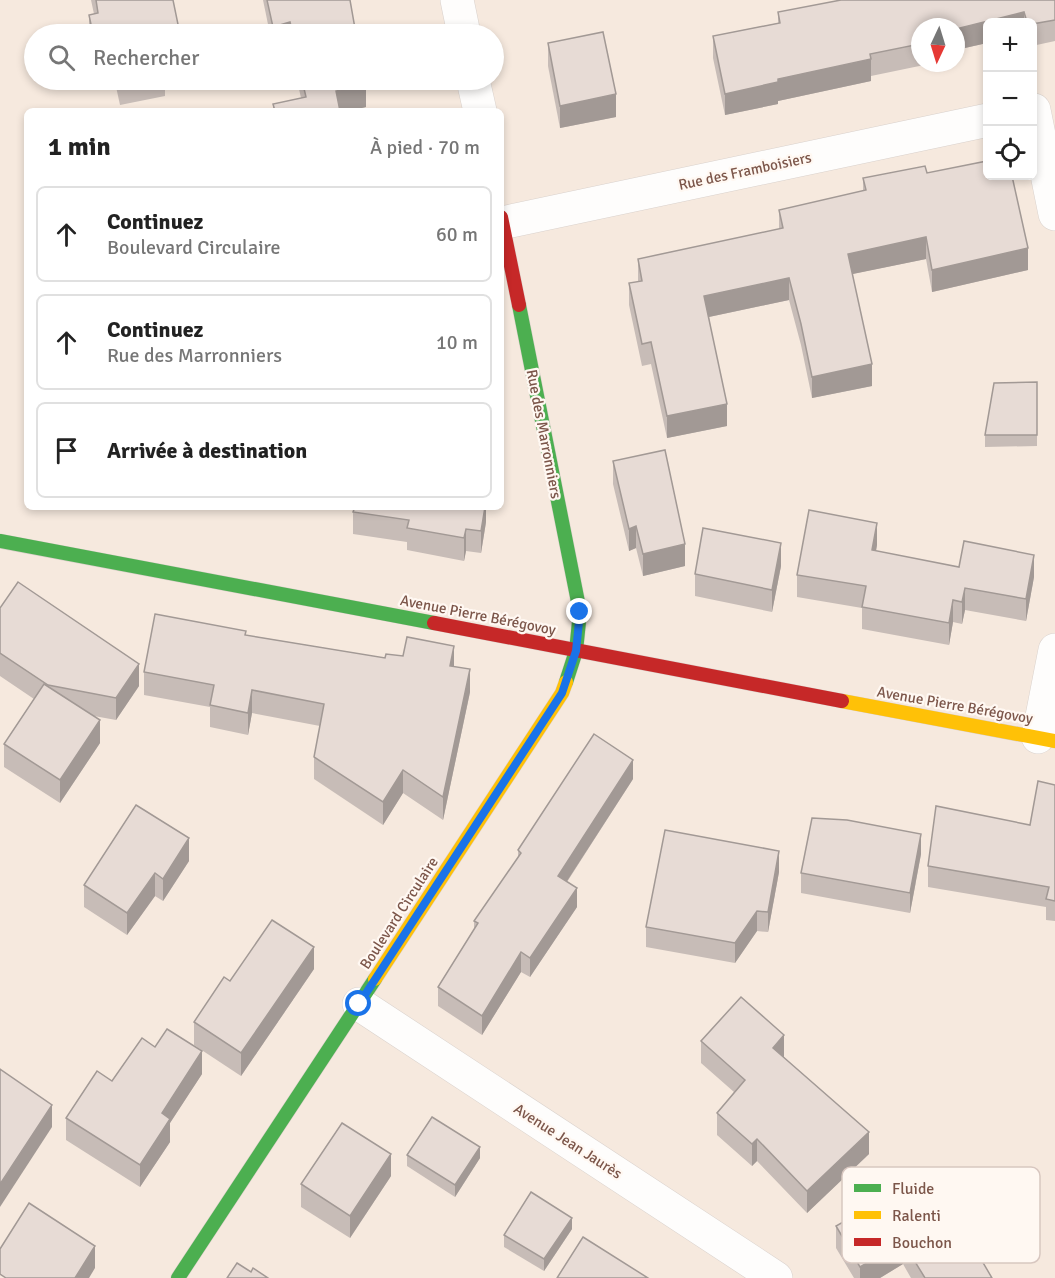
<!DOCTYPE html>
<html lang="fr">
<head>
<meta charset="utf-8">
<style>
  :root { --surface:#fff; --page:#f2f2f2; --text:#222; --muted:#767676; --line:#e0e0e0 }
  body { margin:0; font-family:Signika,sans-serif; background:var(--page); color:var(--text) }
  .controls { position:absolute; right:18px; top:18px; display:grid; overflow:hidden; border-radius:9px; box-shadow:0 3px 9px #0003 }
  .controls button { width:54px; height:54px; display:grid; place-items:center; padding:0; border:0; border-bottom:2px solid var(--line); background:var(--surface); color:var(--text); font:30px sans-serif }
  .compass { position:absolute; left:911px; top:18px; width:54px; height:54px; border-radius:50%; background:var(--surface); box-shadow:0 3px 9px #0003; rotate:184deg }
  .stop { position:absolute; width:18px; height:18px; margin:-14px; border:4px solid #1a73e8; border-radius:50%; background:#fff }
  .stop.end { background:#1a73e8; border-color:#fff; box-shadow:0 2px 6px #0008 }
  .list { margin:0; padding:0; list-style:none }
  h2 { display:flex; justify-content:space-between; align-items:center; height:78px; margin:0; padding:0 24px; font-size:26px }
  h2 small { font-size:20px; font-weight:400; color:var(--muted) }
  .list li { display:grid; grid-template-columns:39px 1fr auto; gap:18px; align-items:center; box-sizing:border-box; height:96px; margin:0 12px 12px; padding:0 12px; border:2px solid var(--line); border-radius:9px }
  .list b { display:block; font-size:22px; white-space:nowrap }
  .list p { margin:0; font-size:20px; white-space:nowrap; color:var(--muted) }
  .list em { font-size:20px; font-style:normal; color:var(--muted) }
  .icon { flex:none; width:33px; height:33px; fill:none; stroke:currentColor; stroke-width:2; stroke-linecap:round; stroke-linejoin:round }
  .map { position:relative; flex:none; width:1055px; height:1278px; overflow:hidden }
  .search { position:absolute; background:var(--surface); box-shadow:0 3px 9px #0003; left:24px; top:24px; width:480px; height:66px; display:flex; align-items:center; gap:15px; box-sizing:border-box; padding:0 21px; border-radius:33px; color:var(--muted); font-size:22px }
  .panel { position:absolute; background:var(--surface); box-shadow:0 3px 9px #0003; left:24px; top:108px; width:480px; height:402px; border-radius:9px }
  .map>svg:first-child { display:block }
  .residential { fill:#f6e9de; fill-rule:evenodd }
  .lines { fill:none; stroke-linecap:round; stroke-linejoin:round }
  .street-casing { stroke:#d9d1cc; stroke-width:34 }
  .fast-casing { stroke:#dacfca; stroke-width:15 }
  .slow-casing { stroke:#dacfca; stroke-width:15 }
  .jam-casing { stroke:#dacfca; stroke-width:15 }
  .street { stroke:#fefdfc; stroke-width:33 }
  .fast { stroke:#4caf50; stroke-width:14 }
  .slow { stroke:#ffc107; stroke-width:14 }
  .jam { stroke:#c62828; stroke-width:14 }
  .wall { fill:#c7bcb7 }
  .shaded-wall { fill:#a29995 }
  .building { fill:#e7dbd5; stroke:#a29995; stroke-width:1.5 }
  .route { stroke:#1a73e8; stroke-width:8 }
  .labels { text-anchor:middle; stroke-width:4.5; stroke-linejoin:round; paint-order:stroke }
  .street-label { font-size:15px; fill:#7c564a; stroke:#fff8f2 }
  .key { fill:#fff8f2; stroke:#d8c7c0; stroke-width:1.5 }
  .key-label { font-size:16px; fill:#7c564a }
</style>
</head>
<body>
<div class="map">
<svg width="1055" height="1278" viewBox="0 0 1055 1278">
  <rect width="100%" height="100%" fill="#faf4ee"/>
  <path class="residential" d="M0,0H1055V1278H0ZM988,22H1032V176H988ZM920,27H956V63H920ZM34,34H494V80H34ZM27,111H501V507H27Z"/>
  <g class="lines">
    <g class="street-casing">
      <g id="street">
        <polyline points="457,0 464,34"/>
        <polyline points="473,80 480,111"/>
        <polyline points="1034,110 1055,214"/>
        <polyline points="502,223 988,120"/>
        <polyline points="1038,737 1055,650"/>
        <polyline points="359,1004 776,1278"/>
      </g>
    </g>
    <g class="fast-casing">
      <g id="fast">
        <polyline points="519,305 580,612 576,651 566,682"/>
        <polyline points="0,541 434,623"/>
        <polyline points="178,1278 375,979"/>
      </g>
    </g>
    <g class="slow-casing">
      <g id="slow">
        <polyline points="842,701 1055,741"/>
        <polyline points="375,979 562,693 566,682"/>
      </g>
    </g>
    <g class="jam-casing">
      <g id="jam">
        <polyline points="501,217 519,305"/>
        <polyline points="434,623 842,701"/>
      </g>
    </g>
    <use href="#street" class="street"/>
    <use href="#fast" class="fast"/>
    <use href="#slow" class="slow"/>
    <use href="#jam" class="jam"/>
  </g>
  <g class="wall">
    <polygon points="91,0 173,0 180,34 89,34 89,15 94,14"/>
    <polygon points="263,0 350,0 356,34 270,34"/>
    <polygon points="1055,0 1055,41 1032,46 1032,22 987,22 987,43 956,50 920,27 920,63 929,63 929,64 871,76 871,81 778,101 778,104 725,115 713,58 713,36 778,23 778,12"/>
    <polygon points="548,43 616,117 560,128 548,66"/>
    <polygon points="98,80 165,80 165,96 120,105 115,82 99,85"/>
    <polygon points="297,80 365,80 366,107 349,111 273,111 273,104 301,98"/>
    <polygon points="927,173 1028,270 932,292 926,259 852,274 872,386 812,398 801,345 789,300 709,317 727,426 667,438 651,364 642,366 629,305 629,283 638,282 638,259 779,229 779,210 863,191 863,178"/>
    <polygon points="1037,382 1037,446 985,447 985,435"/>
    <polygon points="613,461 685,566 643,576 636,548 629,551 613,484"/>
    <polygon points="486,507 486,522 481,553 466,551 464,561 407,550 407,542 353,534 353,512"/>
    <polygon points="877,545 876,551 959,567 1034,577 1026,621 965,610 962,624 953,622 949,645 862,629 862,608 797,597 797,575"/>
    <polygon points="781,566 772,612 695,596 695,574"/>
    <polygon points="0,608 139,686 116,720 94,716 100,743 60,803 4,767 4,744 34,699 0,676"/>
    <polygon points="246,635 385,658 454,667 470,692 443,820 403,793 383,825 314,779 314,757 320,726 252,713 248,735 210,727 210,707 144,695 144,672"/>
    <polygon points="633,779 567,882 577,907 530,977 521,972 482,1035 438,1006 438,987 474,929 474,921 518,858 518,850"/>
    <polygon points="1055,785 1055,921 1046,920 1046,907 928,887 928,866 1030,825"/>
    <polygon points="921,854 910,913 801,893 801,873"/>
    <polygon points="189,861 163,901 155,896 127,935 84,907 84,885"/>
    <polygon points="779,872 768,932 757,931 735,963 646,947 646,927"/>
    <polygon points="314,969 241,1076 194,1045 194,1022 230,981"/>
    <polygon points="701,1041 784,1057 869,1154 807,1213 757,1161 752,1166 717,1135 717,1113 734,1092 701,1063"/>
    <polygon points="155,1047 202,1074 170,1123 170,1142 140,1187 66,1140 66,1118"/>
    <polygon points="407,1155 480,1158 455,1197 407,1166"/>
    <polygon points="391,1176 350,1238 301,1207 301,1184"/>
    <polygon points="938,1222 992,1278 911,1278 903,1264 880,1278 854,1278 836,1248 836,1226"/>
    <polygon points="572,1229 544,1271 504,1247 504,1235"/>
  </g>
  <g class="shaded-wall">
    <polygon points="1024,12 1024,22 987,22 987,43 956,50 956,29"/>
    <polygon points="290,22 290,34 273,34 273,27"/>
    <polygon points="871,59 871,81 778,101 778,104 725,115 725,94 778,79"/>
    <polygon points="366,85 366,107 349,111 336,111 336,91"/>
    <polygon points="616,94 616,117 560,128 560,106"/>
    <polygon points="926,237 926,259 848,275 848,254"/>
    <polygon points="1028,248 1028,270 932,292 932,270"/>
    <polygon points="789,278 789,300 704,318 704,296"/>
    <polygon points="872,364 872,386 812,398 812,377"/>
    <polygon points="727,404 727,426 667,438 667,416"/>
    <polygon points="485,507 486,507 486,522 481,553 481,531"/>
    <polygon points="877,523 877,545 872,572 872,550"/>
    <polygon points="636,526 636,548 629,551 629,529"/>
    <polygon points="466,529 466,551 464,561 464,538"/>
    <polygon points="781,543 781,566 772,612 772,590"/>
    <polygon points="685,544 685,566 643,576 643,554"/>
    <polygon points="1034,555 1034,577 1026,621 1026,599"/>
    <polygon points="965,588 965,610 962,624 962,602"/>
    <polygon points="953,600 953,622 949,645 949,623"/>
    <polygon points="454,646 454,668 450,666"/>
    <polygon points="139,664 139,686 116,720 116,698"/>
    <polygon points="470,669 470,692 443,820 443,797"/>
    <polygon points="252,690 252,713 248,735 248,713"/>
    <polygon points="100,720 100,743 60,803 60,780"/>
    <polygon points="633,760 633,779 558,895 558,876"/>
    <polygon points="403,770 403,793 383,825 383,802"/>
    <polygon points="921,834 921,854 910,913 910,893"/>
    <polygon points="189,838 189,861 163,901 163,879"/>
    <polygon points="779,851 779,872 768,932 768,912"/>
    <polygon points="155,873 155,896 127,935 127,913"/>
    <polygon points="577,888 577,907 530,977 530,958"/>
    <polygon points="757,911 757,931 735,963 735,943"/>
    <polygon points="314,947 314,969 241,1076 241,1053"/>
    <polygon points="521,952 521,972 482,1035 482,1016"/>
    <polygon points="784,1035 784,1057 773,1070 773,1048"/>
    <polygon points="202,1051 202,1074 170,1123 170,1142 140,1187 140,1165 162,1113"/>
    <polygon points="52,1105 52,1127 0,1207 0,1184"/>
    <polygon points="869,1132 869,1154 807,1213 807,1191"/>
    <polygon points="757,1139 757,1161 752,1166 752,1144"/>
    <polygon points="480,1147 480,1158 455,1197 455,1185"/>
    <polygon points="391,1154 391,1176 350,1238 350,1216"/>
    <polygon points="572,1218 572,1229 544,1271 544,1259"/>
    <polygon points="903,1242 903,1264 880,1278 860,1278 860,1267"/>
    <polygon points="95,1246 95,1268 89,1278 75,1278"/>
  </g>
  <g class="building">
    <polygon points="96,0 173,0 180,34 93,34 89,15 98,13"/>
    <polygon points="267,0 350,0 356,34 293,34 290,22 273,27"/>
    <polygon points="841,0 1055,0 1055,20 1032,24 1032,22 1027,22 1024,12 956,29 956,27 920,27 920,44 870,54 871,59 778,79 778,82 725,94 713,36 780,23 778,12"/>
    <polygon points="603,32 616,94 560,106 548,43"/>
    <polygon points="119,80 133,80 120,82"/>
    <polygon points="302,80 365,80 366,85 336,91 340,111 275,111 273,104 306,97"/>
    <polygon points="987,161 987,176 1012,176 1028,248 932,270 926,237 848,254 872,364 812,377 801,324 789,278 704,296 727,404 667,416 651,342 642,344 629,283 642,281 638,259 783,228 779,210 866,190 863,178 925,166 927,173"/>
    <polygon points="1037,382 1037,435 985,435 994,383"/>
    <polygon points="665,450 685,544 643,554 636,526 629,529 613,461"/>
    <polygon points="355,507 485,507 481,531 466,529 464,538 407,528 409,520 353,512"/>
    <polygon points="809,510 877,523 872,550 959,567 964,541 1034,555 1026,599 965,588 962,602 953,600 949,623 862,607 866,586 797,575"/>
    <polygon points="703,528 781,543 772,590 695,574"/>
    <polygon points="18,582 139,664 116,698 48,685 0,653 0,608"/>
    <polygon points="155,614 246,631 245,635 385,658 386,654 403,656 407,637 454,646 450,666 470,669 443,797 403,770 383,802 314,757 324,704 252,690 248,713 210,705 214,685 144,672"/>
    <polygon points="44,684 100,720 60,780 4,744"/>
    <polygon points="594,734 633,760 558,876 577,888 530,958 521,952 482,1016 438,987 478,923 474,921 521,853 518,850"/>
    <polygon points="1038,781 1055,785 1055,901 1046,899 1049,887 928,866 936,806 1030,825"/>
    <polygon points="136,805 189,838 163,879 155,873 127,913 84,885"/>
    <polygon points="812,818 847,820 921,834 910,893 801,873"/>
    <polygon points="665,830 779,851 768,912 757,911 735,943 646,927"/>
    <polygon points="272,920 314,947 241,1053 194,1022 224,977 230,981"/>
    <polygon points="741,997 784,1035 773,1048 869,1132 807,1191 757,1139 752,1144 717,1113 745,1080 701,1041"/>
    <polygon points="167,1029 202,1051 162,1113 170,1119 140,1165 66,1118 97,1071 112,1081 142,1038 155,1047"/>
    <polygon points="0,1069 52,1105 0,1184"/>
    <polygon points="432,1117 480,1147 455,1185 407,1155"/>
    <polygon points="342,1123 391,1154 350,1216 301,1184"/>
    <polygon points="914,1182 938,1222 954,1213 992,1278 925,1278 903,1242 860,1267 836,1226"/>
    <polygon points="531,1192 572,1218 544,1259 504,1235"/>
    <polygon points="29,1203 95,1246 75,1278 6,1278 0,1274 0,1249"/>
    <polygon points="583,1237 648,1278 557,1278"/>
    <polygon points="237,1263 251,1272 253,1268 268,1278 227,1278"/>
  </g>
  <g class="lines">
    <polyline class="route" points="359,1004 562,693 576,651 580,612"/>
  </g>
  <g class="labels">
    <g class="street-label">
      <text transform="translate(745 171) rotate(-12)" y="5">Rue des Framboisiers</text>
      <text transform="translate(544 434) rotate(79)" y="5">Rue des Marronniers</text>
      <text transform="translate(478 615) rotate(11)" y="5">Avenue Pierre Bérégovoy</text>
      <text transform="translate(955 705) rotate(10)" y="5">Avenue Pierre Bérégovoy</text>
      <text transform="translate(399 913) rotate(-57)" y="5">Boulevard Circulaire</text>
      <text transform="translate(568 1141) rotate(33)" y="5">Avenue Jean Jaurès</text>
    </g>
  </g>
  <rect x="842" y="1167" width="198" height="96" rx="9" class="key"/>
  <rect x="854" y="1184" width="27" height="8" fill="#4caf50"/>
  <rect x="854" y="1211" width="27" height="8" fill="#ffc107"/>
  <rect x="854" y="1238" width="27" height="8" fill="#c62828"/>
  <g class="key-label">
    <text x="892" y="1194">Fluide</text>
    <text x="892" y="1221">Ralenti</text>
    <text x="892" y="1248">Bouchon</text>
  </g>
</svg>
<div class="controls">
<button>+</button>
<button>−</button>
<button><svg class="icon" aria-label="locate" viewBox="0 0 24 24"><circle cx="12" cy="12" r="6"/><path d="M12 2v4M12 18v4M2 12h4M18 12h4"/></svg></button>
</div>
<svg class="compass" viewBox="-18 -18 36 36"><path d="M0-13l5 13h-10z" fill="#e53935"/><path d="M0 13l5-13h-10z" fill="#767676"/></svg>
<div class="stop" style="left:359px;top:1004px"></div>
<div class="stop end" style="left:580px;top:612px"></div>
<div class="search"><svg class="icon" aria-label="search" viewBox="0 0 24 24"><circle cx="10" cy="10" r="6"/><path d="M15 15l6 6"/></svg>Rechercher</div>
<section class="panel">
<h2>1 min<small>À pied · 70 m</small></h2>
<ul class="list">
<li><svg class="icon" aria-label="ahead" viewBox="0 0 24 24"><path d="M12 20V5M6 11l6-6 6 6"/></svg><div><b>Continuez</b><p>Boulevard Circulaire</p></div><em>60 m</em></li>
<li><svg class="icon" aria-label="ahead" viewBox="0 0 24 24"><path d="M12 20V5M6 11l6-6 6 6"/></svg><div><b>Continuez</b><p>Rue des Marronniers</p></div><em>10 m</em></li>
<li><svg class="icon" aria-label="arrive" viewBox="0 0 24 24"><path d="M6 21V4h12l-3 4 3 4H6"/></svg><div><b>Arrivée à destination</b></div></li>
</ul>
</section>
</div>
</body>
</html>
